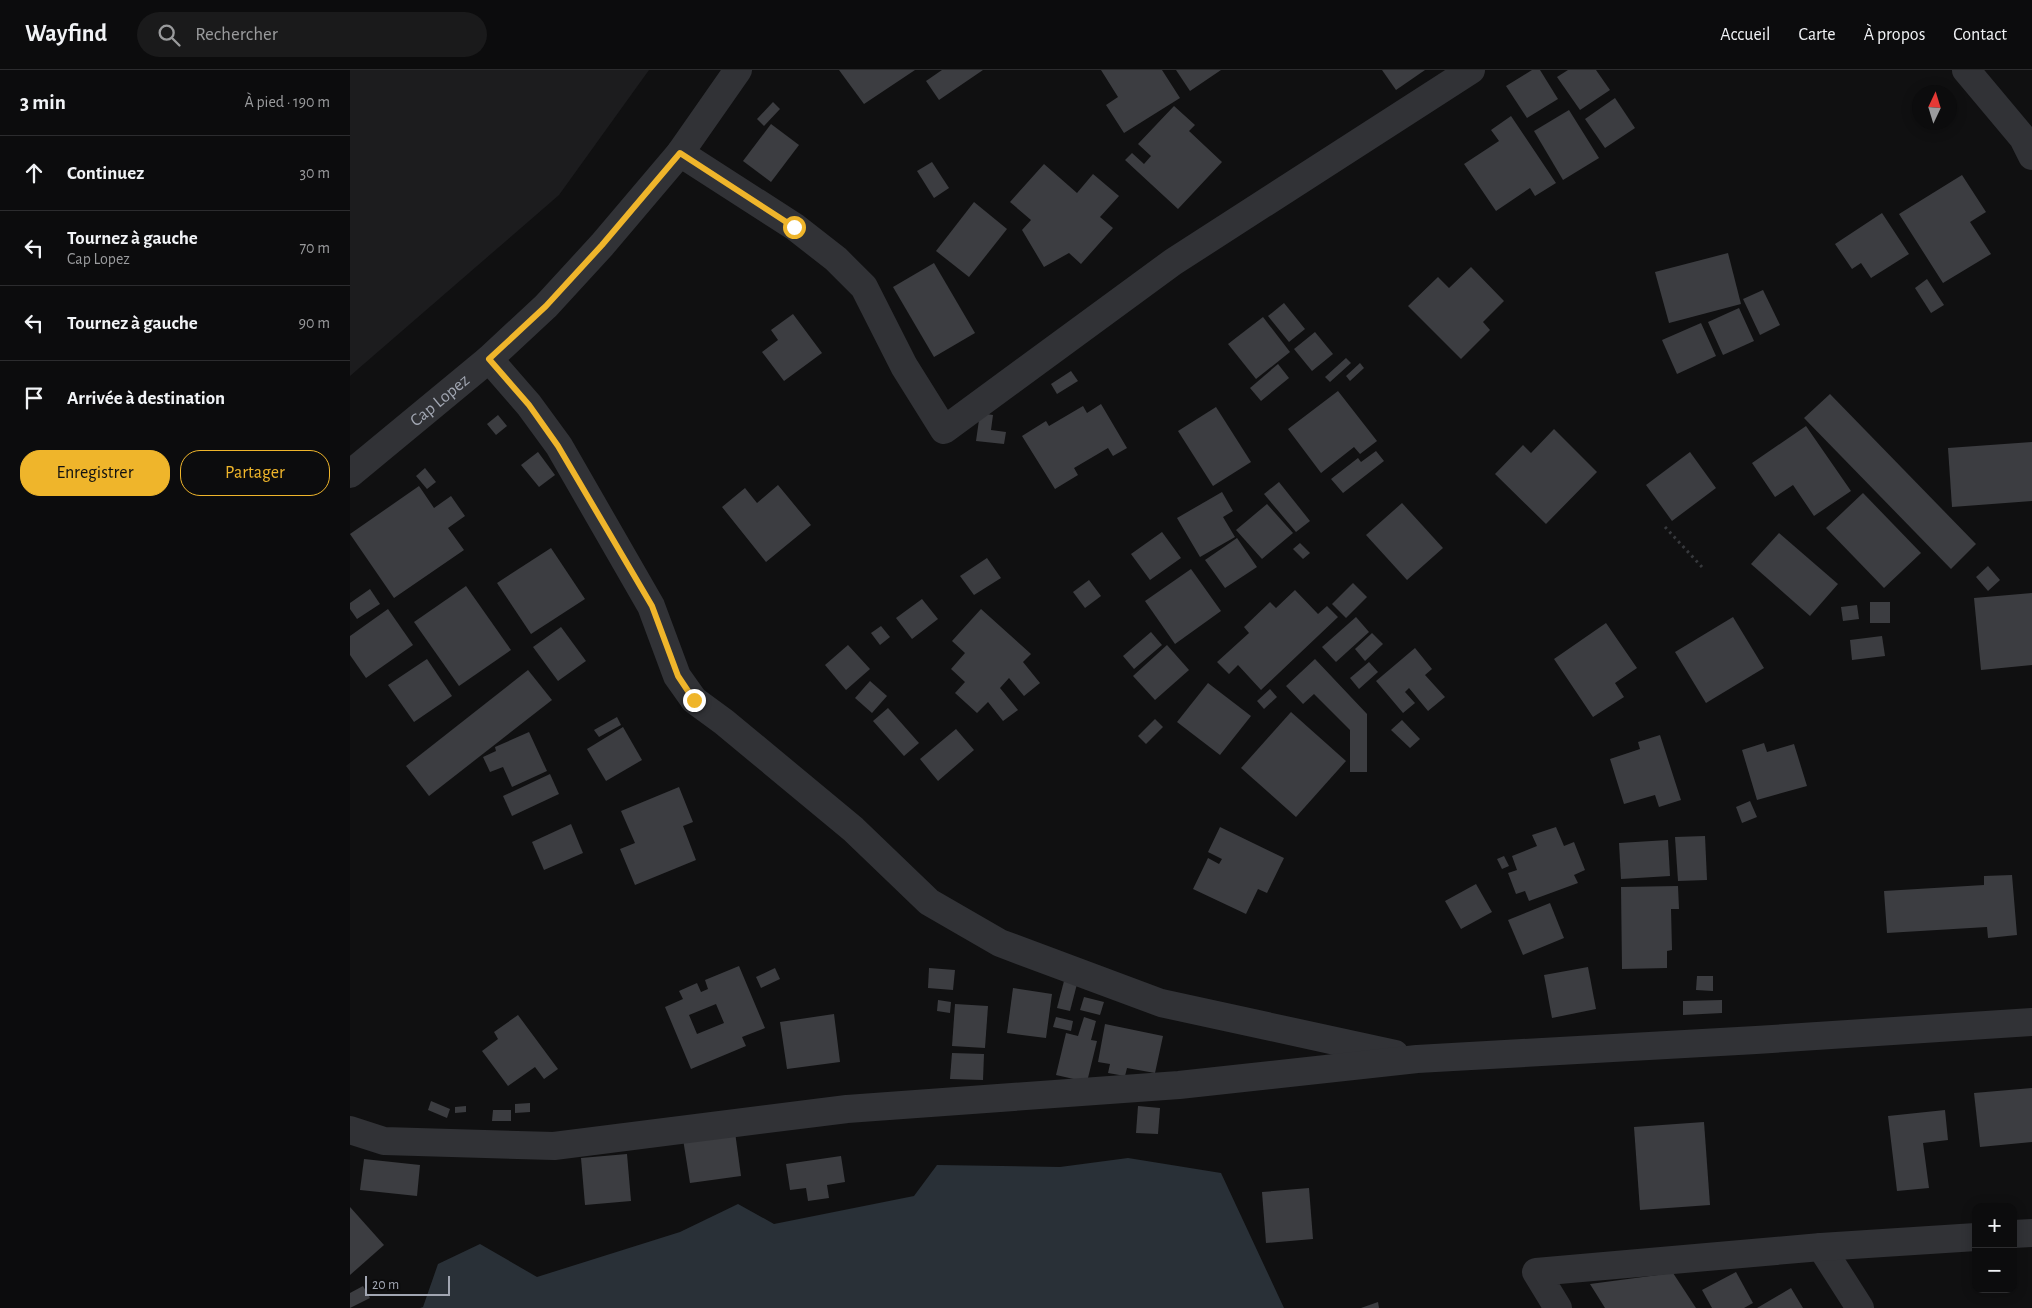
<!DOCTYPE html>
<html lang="fr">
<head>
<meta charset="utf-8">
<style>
  :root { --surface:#0c0c0d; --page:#1a1a1b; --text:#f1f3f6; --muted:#9a9b9d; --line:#2c2c2e; --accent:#efb52b }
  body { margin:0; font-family:"Alegreya Sans",sans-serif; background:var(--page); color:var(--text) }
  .controls { position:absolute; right:15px; bottom:15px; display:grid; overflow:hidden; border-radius:10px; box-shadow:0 2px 12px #0003 }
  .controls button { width:45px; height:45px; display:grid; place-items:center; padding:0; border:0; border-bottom:1px solid var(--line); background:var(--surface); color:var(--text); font:25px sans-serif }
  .compass { position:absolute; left:1562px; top:15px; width:45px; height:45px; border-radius:50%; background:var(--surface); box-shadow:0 2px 12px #0003; rotate:4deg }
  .scale { position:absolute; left:15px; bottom:12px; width:85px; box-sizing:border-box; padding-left:5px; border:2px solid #a1a6b2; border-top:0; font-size:14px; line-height:18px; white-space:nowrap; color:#a1a6b2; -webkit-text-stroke:4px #0b0b0c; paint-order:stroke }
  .stop { position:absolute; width:15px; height:15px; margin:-11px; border:4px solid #efb52b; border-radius:50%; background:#fff }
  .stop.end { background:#efb52b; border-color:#fff; box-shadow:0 1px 5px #0008 }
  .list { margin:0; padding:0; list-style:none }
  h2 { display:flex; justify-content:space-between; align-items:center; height:65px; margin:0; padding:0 20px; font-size:21px }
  h2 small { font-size:16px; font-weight:400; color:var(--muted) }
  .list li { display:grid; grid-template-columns:32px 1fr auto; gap:15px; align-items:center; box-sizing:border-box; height:75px; padding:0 20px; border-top:1px solid var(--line) }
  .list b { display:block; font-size:19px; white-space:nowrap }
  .list p { margin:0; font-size:16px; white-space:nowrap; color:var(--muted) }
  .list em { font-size:16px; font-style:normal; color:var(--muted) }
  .actions { display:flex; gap:10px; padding:15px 20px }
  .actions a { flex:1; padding:11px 0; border:1px solid var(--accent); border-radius:20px; text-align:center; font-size:18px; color:var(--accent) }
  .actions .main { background:var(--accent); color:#111 }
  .icon { flex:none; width:28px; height:28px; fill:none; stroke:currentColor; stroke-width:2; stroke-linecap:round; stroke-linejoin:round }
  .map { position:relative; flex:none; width:1682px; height:1238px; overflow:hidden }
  header { display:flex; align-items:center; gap:30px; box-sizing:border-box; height:70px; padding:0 25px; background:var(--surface); border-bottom:1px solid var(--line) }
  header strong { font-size:24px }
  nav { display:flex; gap:28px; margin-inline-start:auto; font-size:18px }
  .search { width:350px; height:45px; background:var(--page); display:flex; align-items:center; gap:12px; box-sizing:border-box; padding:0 18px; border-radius:28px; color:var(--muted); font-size:19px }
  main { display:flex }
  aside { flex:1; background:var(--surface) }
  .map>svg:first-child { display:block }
  .built { fill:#1c1c1e }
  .water { fill:#293037 }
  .building { fill:#3c3d41; fill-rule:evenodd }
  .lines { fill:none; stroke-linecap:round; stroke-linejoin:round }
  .path { stroke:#37393d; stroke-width:3; stroke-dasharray:2.5 4; stroke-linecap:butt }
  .minor { stroke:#313236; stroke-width:28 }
  .route { stroke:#efb52b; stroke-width:6 }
  .labels { text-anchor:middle; stroke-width:4; stroke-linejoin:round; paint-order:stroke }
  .street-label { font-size:18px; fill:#a1a6b2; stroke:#0b0b0c }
</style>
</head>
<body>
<header>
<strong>Wayfind</strong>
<div class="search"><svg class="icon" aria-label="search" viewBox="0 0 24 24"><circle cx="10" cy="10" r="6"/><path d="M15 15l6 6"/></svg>Rechercher</div>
<nav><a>Accueil</a><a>Carte</a><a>À propos</a><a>Contact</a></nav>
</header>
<main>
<aside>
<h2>3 min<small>À pied · 190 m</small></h2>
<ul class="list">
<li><svg class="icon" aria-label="ahead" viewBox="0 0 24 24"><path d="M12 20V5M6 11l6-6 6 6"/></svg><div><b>Continuez</b></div><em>30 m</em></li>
<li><svg class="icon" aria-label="left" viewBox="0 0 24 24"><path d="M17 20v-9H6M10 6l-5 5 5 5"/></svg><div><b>Tournez à gauche</b><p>Cap Lopez</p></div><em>70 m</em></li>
<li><svg class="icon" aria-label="left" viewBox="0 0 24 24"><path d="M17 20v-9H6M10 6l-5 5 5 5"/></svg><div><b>Tournez à gauche</b></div><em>90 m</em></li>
<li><svg class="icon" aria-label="arrive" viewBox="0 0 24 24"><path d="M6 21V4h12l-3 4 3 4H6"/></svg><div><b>Arrivée à destination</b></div></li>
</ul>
<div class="actions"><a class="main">Enregistrer</a><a>Partager</a></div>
</aside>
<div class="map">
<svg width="1682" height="1238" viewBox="0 0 1682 1238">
  <rect width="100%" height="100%" fill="#101011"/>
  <polygon class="built" points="0,0 299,0 209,125 0,306"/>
  <polygon class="water" points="778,1088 871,1103 934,1238 70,1238 73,1237 88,1194 130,1174 187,1207 330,1162 388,1134 424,1154 564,1126 587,1095 710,1097"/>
  <g class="building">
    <polygon points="489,0 565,0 514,34"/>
    <polygon points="592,0 633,0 589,30 576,11"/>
    <polygon points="751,0 812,0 830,28 774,63 756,35 768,27"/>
    <polygon points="826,0 871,0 840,21"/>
    <polygon points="1032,0 1075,0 1046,20"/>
    <polygon points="1182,0 1190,0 1208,29 1177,48 1156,16"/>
    <polygon points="1218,0 1246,0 1260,20 1230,40 1207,7"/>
    <polygon points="1265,28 1285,58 1255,78 1235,49"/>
    <polygon points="423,32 430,39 414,56 407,49"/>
    <polygon points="824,36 845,55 839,61 872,92 828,139 775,90 782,83 794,94 801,86 788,74"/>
    <polygon points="1219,40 1249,88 1213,110 1184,61"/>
    <polygon points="1161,46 1206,113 1185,126 1180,118 1146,141 1114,94 1149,71 1141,60"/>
    <polygon points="421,54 449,75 421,112 393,91"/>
    <polygon points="582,92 599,118 584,128 567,101"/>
    <polygon points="694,94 727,123 743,104 769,126 750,147 763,158 731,194 719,183 694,197 672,160 681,150 660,132"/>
    <polygon points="1612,105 1636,142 1620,152 1641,184 1593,213 1549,144"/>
    <polygon points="624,132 657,159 619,207 586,181"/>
    <polygon points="1532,143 1559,184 1521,208 1511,193 1502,199 1485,174"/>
    <polygon points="1378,183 1391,234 1319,253 1305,202"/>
    <polygon points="584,193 625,263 584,287 543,217"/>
    <polygon points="1121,197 1154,231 1133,252 1140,260 1111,289 1058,236 1088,207 1099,218"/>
    <polygon points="1577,209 1594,235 1581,243 1565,218"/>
    <polygon points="1413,220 1430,255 1410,265 1393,229"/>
    <polygon points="934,233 955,259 939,272 918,246"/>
    <polygon points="1389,238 1404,271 1373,285 1358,252"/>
    <polygon points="443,244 472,283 434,311 412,282 428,270 421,260"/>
    <polygon points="913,247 940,282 906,309 878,274"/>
    <polygon points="1351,253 1366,286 1327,304 1312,270"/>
    <polygon points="965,262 983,284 962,301 944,279"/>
    <polygon points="996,288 1001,293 980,312 975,307"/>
    <polygon points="1010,293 1014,298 1000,311 996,306"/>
    <polygon points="928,294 939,308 911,331 900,318"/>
    <polygon points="721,301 728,311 707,324 701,314"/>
    <polygon points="988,321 1027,371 1010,384 1004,377 971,403 938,359"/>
    <polygon points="1480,324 1626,474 1601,499 1454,348"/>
    <polygon points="751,334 777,378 763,386 758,378 724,398 728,405 705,419 672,366 696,351 699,356 733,336 737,343"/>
    <polygon points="866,337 901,392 863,416 828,361"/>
    <polygon points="630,343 643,345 641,360 656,362 654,374 626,371"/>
    <polygon points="148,345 157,356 146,365 137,354"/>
    <polygon points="1456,356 1501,421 1464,446 1443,415 1425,427 1402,393"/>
    <polygon points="1204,359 1247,402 1196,454 1145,404 1173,375 1181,383"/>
    <polygon points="1682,372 1682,431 1602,437 1598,378"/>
    <polygon points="1026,381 1034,391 993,423 981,409 1008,388 1011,392"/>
    <polygon points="188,382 205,405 189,417 171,395"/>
    <polygon points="1340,382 1366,418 1322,451 1296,415"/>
    <polygon points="75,398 86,412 77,419 66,406"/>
    <polygon points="929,412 960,451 946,462 914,424"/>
    <polygon points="428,415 461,455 416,492 372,437 395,418 407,433"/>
    <polygon points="69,416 84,438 101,426 115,446 98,458 114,480 44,528 0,464"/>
    <polygon points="872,422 883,441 873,447 885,467 850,487 827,448"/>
    <polygon points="1513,423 1571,483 1534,518 1476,458"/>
    <polygon points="1052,433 1093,478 1057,510 1016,465"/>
    <polygon points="917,434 943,463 912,489 886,460"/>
    <polygon points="812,462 831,488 800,510 781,484"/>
    <polygon points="1429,463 1488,514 1460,546 1401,494"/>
    <polygon points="887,468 907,497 875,518 855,490"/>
    <polygon points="950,473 960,483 953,489 943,479"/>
    <polygon points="201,478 235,529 181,564 147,513"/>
    <polygon points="637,488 651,508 624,525 610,506"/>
    <polygon points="1638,496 1650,510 1638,521 1626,507"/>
    <polygon points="841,499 871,541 825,574 795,531"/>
    <polygon points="739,510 751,526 735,538 723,522"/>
    <polygon points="1003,513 1017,527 996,548 982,534"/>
    <polygon points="116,516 161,580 109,616 64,552"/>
    <polygon points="20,519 30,534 7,549 0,539 0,533"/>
    <polygon points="945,520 968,544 977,536 988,547 911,620 888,595 879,604 867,592 899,563 894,557 920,532 926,538"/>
    <polygon points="1682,523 1682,595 1631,600 1624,528"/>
    <polygon points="572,529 588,549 562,569 546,548"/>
    <rect x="1520" y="532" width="20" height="21"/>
    <polygon points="1507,535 1509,549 1493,551 1491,537"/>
    <polygon points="38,539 63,575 16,608 0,585 0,566"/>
    <polygon points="631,539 681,584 673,592 690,613 674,626 659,608 650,618 668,640 653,651 638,632 627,643 605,623 615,612 601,599 615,583 602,571"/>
    <polygon points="1006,547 1019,562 986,592 972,577"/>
    <polygon points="1383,547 1414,598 1356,633 1325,582"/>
    <polygon points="1256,553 1287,598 1265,613 1274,627 1243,647 1204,589"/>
    <polygon points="531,556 540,567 530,575 521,563"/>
    <polygon points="211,557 236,591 208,611 183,577"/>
    <polygon points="801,562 812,575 784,599 773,586"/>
    <polygon points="1022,563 1033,574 1015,591 1005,579"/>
    <polygon points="1532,566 1535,586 1502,590 1500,570"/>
    <polygon points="498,575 520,599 496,620 475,595"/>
    <polygon points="817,575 839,600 805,630 783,606"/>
    <polygon points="1065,578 1082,599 1075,605 1095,627 1078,641 1059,618 1055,622 1065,633 1053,643 1026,611"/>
    <polygon points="77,589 102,626 64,652 38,615"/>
    <polygon points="965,589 1017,644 1017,702 1000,702 1000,660 964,624 953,634 936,616"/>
    <polygon points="1019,592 1028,602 1009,619 1000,608"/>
    <polygon points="178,600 202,630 79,726 56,696"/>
    <polygon points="520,611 537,626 522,643 505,628"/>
    <polygon points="858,613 901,646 870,685 827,652"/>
    <polygon points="920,619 927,627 914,639 907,631"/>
    <polygon points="538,638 569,673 554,686 523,651"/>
    <polygon points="941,642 996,691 946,747 891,698"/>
    <polygon points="267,647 271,655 249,667 244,660"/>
    <polygon points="805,649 813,657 796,674 788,666"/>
    <polygon points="1052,650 1070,669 1060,678 1041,660"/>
    <polygon points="273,657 292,690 256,711 237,679"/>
    <polygon points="606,659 624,680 588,711 570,689"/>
    <polygon points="179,662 197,701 162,717 153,697 140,702 133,687 146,681 145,677"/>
    <polygon points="1310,665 1331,730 1309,737 1305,725 1274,734 1260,689 1290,679 1288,672"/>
    <polygon points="1414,673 1417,682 1444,674 1457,716 1407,730 1392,680"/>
    <polygon points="200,704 209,724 162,746 153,726"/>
    <polygon points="329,717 343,752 333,756 346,790 285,815 270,779 285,773 271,741"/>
    <polygon points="1400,731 1407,747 1392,753 1386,737"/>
    <polygon points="221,754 233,783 194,800 182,772"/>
    <polygon points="870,757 934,788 917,823 908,819 896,844 843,819 858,788 869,794 872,789 858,782"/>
    <polygon points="1206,757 1214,776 1224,772 1235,800 1224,805 1228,813 1179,831 1175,821 1166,824 1158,803 1167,800 1162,786 1187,776 1182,765"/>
    <polygon points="1355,766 1357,810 1328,811 1325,767"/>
    <polygon points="1318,770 1320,806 1271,809 1269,773"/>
    <polygon points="1154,786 1159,796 1152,799 1147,789"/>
    <polygon points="1662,805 1667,865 1638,868 1637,857 1537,863 1534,821 1634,815 1634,806"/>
    <polygon points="1126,814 1142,842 1111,859 1095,831"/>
    <polygon points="1328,816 1329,839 1321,839 1322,880 1317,881 1317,898 1272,899 1271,817"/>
    <polygon points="1200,833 1214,868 1173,885 1158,850"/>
    <path d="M389,896L415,958L392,967L396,976L341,999L315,937L333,929L329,921L347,913L351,922L358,919L355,910ZM366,934L374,953L347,964L339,945Z"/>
    <polygon points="1238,897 1246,939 1202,948 1194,905"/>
    <polygon points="425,898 430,909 411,918 406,907"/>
    <polygon points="579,898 605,900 603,920 578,918"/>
    <polygon points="1347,906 1363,906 1363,921 1346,920"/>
    <polygon points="714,911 727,914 720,941 707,938"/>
    <polygon points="663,918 702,924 696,968 657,963"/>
    <polygon points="734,927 754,932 750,945 730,940"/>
    <polygon points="588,930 601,932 600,943 587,941"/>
    <polygon points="1372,930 1372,943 1333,945 1333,931"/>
    <polygon points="605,934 638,936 635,978 602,976"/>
    <polygon points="484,944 490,992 437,999 430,952"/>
    <polygon points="168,945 208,999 194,1009 185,997 158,1016 132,981 148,969 144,962"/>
    <polygon points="706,947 723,951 721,961 703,957"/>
    <polygon points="734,947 746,951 741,970 747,971 737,1012 706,1005 716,963 728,966"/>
    <polygon points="755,954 813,966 805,1003 777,998 775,1006 758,1003 760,994 748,992"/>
    <polygon points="602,983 634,984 633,1010 600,1009"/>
    <polygon points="1682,1018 1682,1072 1630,1077 1624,1023"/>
    <polygon points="81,1031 100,1039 97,1048 78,1040"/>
    <polygon points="180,1033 180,1042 165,1043 165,1034"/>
    <polygon points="116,1036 116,1042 105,1043 105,1037"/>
    <polygon points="788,1036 810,1038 808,1064 786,1063"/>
    <polygon points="143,1040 161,1040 161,1051 142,1051"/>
    <polygon points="1595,1040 1598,1070 1573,1073 1579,1118 1547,1121 1538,1046"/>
    <polygon points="1354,1052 1360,1135 1290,1140 1284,1057"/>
    <polygon points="385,1062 391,1106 340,1113 333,1069"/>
    <polygon points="277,1084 281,1131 235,1135 231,1088"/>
    <polygon points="491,1086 495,1112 477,1115 479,1128 458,1131 456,1118 440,1120 436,1094"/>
    <polygon points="14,1089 70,1095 67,1126 10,1120"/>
    <polygon points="959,1118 963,1169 916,1173 912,1122"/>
    <polygon points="0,1137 34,1175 0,1205"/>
    <polygon points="1386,1202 1403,1233 1394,1238 1362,1238 1352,1220"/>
    <polygon points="1323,1203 1346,1238 1255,1238 1240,1214"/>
    <polygon points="13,1216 20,1228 0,1238 0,1223"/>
    <polygon points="1441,1218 1453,1238 1407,1238"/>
    <polygon points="1028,1232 1029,1238 1011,1238"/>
  </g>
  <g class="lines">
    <polyline class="path" points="1315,457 1352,497"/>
    <g class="minor">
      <polyline points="1616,0 1673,68 1682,86"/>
      <polyline points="330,83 445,157 486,189 514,217 554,296 594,360 823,192 1121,0"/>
      <polyline points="139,289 179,335 209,376 301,536 327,606 344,630 374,652 503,759 579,832 650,873 811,933 1045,984"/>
      <path id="s1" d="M0,404L139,289L196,236L252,175L330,83L388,0"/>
      <polyline points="0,1060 34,1071 204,1076 497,1039 829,1015 1067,989 1406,970 1682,952"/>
      <polyline points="1663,1164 1682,1163"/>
      <polyline points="1471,1177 1510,1238"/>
      <polyline points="1208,1238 1186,1202 1471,1177 1626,1167"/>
    </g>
  </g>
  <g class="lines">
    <polyline class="route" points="344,630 328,606 302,536 208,376 179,335 139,289 196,236 252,175 330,83 444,157"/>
  </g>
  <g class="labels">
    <g class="street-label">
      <text dy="6" stroke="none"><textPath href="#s1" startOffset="116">Cap Lopez</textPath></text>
    </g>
  </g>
</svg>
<div class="controls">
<button>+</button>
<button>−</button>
</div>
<svg class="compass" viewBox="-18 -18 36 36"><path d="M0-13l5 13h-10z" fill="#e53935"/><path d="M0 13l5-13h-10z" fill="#9a9b9d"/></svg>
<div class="scale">20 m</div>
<div class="stop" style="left:444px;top:157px"></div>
<div class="stop end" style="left:344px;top:630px"></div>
</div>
</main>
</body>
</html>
